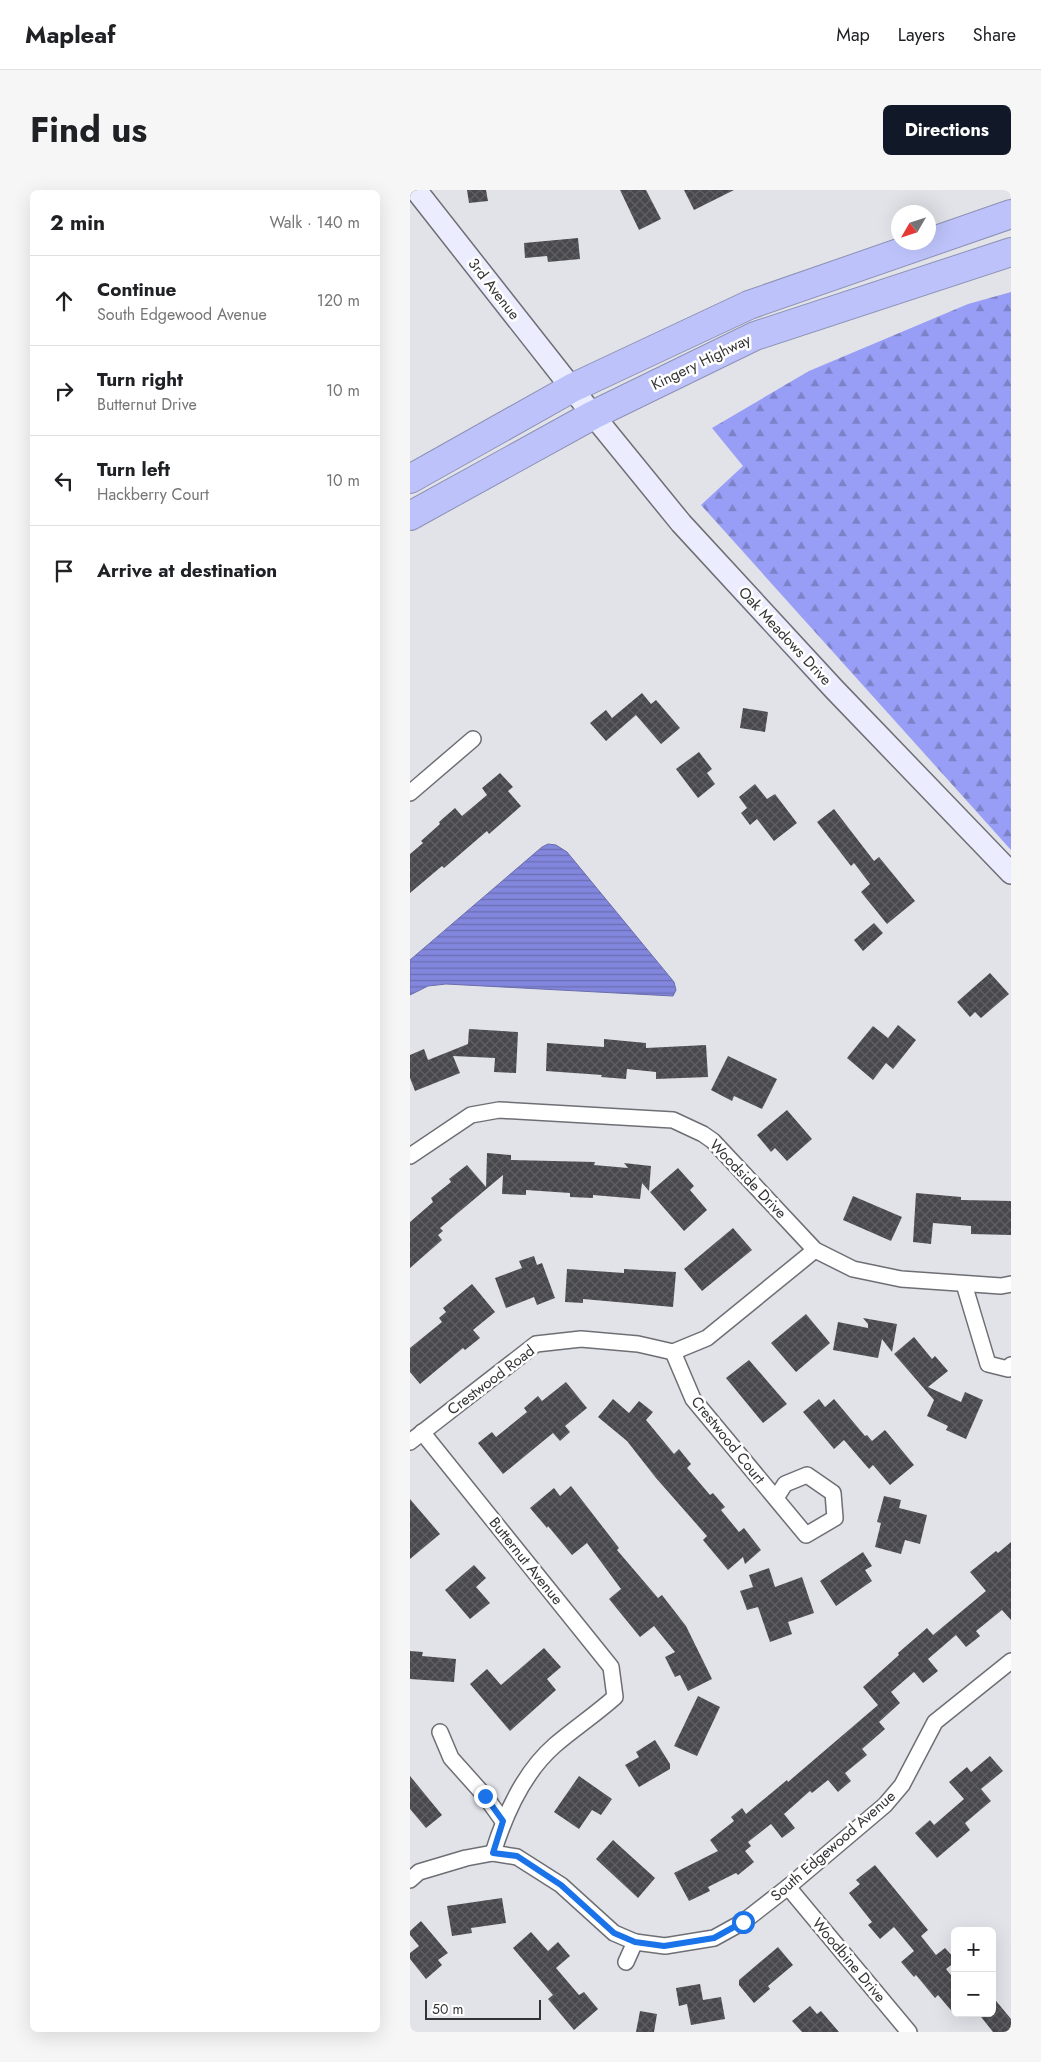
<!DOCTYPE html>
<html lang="en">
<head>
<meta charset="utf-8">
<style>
  :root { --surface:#fff; --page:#f6f6f6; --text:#202124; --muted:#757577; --line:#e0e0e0; --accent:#111827 }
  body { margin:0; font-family:Jost,sans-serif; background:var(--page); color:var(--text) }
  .controls { position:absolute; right:15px; bottom:15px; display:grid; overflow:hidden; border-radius:8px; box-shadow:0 5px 20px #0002 }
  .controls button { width:45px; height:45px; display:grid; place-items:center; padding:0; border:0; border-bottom:1px solid var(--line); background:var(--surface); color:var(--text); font:25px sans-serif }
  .compass { position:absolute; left:481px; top:15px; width:45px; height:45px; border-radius:50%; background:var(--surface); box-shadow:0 5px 20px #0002; rotate:231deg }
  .scale { position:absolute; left:15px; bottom:12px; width:116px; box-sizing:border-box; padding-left:5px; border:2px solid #333335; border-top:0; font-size:14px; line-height:18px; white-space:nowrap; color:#333335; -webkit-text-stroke:4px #fff; paint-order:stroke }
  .stop { position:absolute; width:15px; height:15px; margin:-11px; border:4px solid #1a73e8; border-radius:50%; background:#fff }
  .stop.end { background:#1a73e8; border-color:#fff; box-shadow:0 1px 5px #0008 }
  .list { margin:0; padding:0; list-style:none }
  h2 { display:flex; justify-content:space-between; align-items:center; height:65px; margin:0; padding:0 20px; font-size:21px }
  h2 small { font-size:16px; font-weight:400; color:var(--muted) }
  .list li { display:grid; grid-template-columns:32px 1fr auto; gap:15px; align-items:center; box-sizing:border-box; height:90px; padding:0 20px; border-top:1px solid var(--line) }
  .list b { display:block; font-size:19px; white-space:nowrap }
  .list p { margin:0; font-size:16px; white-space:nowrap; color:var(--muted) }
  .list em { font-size:16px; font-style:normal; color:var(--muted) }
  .icon { flex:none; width:28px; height:28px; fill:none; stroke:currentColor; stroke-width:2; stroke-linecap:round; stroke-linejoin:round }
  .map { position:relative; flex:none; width:601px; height:1842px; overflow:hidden; border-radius:8px }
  header { display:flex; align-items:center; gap:30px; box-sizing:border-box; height:70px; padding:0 25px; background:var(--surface); border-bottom:1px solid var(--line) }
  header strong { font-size:24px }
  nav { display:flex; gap:28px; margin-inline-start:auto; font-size:18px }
  .intro { display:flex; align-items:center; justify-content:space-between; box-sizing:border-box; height:120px; padding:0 30px }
  h1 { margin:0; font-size:35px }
  .button { padding:12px 22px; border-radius:8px; background:var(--accent); color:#fff; font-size:18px; font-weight:700 }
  main { display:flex; gap:30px; padding:0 30px }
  aside { flex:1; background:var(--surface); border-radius:8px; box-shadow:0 5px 20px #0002 }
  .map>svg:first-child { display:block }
  .forest { fill:url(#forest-firs) }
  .water { fill:url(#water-rules); stroke:#6a6daa }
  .building { fill:url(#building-cross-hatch) }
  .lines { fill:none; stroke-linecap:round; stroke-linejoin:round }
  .street-casing { stroke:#6e6f74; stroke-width:18 }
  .secondary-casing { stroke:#6e6f74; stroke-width:24 }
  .highway-casing { stroke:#8d91b5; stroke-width:30 }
  .street { stroke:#fff; stroke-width:15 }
  .secondary { stroke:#ebedfe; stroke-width:21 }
  .highway { stroke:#bdc3fa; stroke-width:28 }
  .route { stroke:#1a73e8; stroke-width:6 }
  .labels { text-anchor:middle; stroke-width:5; stroke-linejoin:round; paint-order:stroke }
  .street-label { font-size:15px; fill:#333335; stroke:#fff }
</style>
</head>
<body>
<header>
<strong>Mapleaf</strong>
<nav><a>Map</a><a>Layers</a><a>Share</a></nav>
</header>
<div class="intro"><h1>Find us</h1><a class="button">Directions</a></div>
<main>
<aside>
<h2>2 min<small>Walk · 140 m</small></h2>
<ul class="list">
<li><svg class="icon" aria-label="ahead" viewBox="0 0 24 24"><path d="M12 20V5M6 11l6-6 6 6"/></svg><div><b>Continue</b><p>South Edgewood Avenue</p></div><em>120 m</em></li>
<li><svg class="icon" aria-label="right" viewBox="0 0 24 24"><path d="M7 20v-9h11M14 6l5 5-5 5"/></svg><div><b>Turn right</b><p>Butternut Drive</p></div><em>10 m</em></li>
<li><svg class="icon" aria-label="left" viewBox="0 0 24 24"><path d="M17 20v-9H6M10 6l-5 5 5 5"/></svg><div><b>Turn left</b><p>Hackberry Court</p></div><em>10 m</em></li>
<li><svg class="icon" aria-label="arrive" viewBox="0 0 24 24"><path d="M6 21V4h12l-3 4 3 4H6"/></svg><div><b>Arrive at destination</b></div></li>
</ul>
</aside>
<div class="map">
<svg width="601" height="1842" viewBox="0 0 601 1842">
  <defs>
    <pattern id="forest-firs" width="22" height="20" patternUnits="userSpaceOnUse" patternTransform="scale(1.25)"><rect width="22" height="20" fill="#989ef6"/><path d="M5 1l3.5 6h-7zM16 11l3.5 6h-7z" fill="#7d81c8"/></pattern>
    <pattern id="water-rules" width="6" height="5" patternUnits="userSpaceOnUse" patternTransform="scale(1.25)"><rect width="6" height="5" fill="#8286dc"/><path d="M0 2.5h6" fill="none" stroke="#6b6eb3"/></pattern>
    <pattern id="building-cross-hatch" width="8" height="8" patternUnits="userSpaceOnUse" patternTransform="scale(1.25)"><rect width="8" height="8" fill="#48484d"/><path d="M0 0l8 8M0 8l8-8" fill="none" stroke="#606064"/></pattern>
  </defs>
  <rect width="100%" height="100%" fill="#e2e3e9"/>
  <polygon class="forest" points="601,102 601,660 291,315 333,276 302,238 399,181 558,114"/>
  <polygon class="water" points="138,654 146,655 157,662 264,792 266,800 263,806 36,794 18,796 0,805 0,770 132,657"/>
  <g class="building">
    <polygon points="57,0 76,0 78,11 59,13"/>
    <polygon points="210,0 236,0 251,29 229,40"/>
    <polygon points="274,0 324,0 284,20"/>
    <polygon points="168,48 170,69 138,72 137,66 115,68 114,53"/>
    <polygon points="232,503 241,514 246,510 270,538 251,554 226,525 196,551 180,533 196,520 202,528"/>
    <polygon points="333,518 358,522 355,542 330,538"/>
    <polygon points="289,562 302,579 297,583 305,594 288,608 266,579"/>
    <polygon points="90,583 103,597 98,601 111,616 79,644 77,641 34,678 32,676 0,703 0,664 13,653 11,651 30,634 29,632 45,618 52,626 77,605 72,598"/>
    <polygon points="345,594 357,609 365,604 387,633 364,651 347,629 340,635 331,623 337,618 329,607"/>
    <polygon points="424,619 464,671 469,667 505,711 477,734 451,702 460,694 444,673 441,676 407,632"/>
    <polygon points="464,733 473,743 453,761 444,750"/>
    <polygon points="580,783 599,804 571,828 565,822 560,827 547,812"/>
    <polygon points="488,835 506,850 483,879 476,873 463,890 437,868 463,836 478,848"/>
    <polygon points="59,839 108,842 106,883 84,882 85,868 43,866 50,883 5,901 0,888 0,865 14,859 18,870 58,854"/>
    <polygon points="194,849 236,853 236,858 296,855 298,887 246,889 246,882 217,879 216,889 191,887 192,885 136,881 137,853 194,857"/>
    <polygon points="318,866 367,889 352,919 324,906 322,911 301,900"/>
    <polygon points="377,920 402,949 377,971 365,958 361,962 347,945"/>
    <polygon points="77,963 101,965 101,970 185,972 184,975 218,978 214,973 241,976 239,1001 232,993 230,1009 183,1005 183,1008 160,1007 160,1003 116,1000 116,1005 92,1004 93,985 30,1038 33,1041 28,1045 32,1050 0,1078 0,1032 23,1012 21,1008 41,992 39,989 57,975 76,997"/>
    <polygon points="268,978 284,996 280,1000 297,1020 274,1041 240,1002"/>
    <polygon points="506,1003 551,1007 551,1010 601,1011 601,1045 561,1044 561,1036 523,1033 521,1054 503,1052"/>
    <polygon points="443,1006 492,1027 481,1051 433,1030"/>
    <polygon points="323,1038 342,1060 292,1101 274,1079"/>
    <polygon points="124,1066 127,1075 132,1073 145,1108 127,1115 124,1107 96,1118 85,1088 112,1078 109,1071"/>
    <polygon points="157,1079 214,1083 214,1079 266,1082 263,1117 173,1109 173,1113 155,1112"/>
    <polygon points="62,1094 85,1122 63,1140 70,1148 55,1160 53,1158 10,1194 0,1182 0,1158 32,1132 29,1128 36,1122 33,1118"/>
    <polygon points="396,1124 420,1153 386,1182 361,1153"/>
    <polygon points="453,1128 487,1134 482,1162 472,1149 468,1168 423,1160 428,1132 458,1138 458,1134"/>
    <polygon points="504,1147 522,1169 525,1166 538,1181 518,1197 551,1212 555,1202 573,1210 556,1249 536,1240 538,1236 517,1226 524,1210 484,1164"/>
    <polygon points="339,1170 377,1214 353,1233 316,1188"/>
    <polygon points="156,1192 177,1218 155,1236 160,1242 150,1251 143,1243 93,1284 68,1253 82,1242 86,1247 117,1222 114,1218 128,1206 132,1211"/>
    <polygon points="203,1209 219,1223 229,1211 243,1222 236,1230 264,1264 269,1259 281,1274 277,1278 300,1305 303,1303 315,1317 311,1320 329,1342 334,1338 351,1360 335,1374 333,1367 318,1380 293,1350 297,1346 246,1288 217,1251 188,1227"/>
    <polygon points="409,1209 415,1217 424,1209 455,1246 457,1245 462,1251 475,1240 504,1275 480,1295 463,1275 459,1279 434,1250 424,1259 393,1222"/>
    <polygon points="161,1296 209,1358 207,1360 248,1408 252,1405 276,1436 302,1489 278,1501 270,1485 265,1487 255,1467 265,1462 244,1436 230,1447 199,1409 211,1399 177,1353 162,1365 138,1336 137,1338 120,1318 144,1298 150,1306"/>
    <polygon points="474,1306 491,1310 489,1318 517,1325 510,1354 495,1350 491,1364 465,1357 471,1333 467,1332"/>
    <polygon points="0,1309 30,1344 0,1369"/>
    <polygon points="601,1352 601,1430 592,1420 566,1441 570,1446 556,1457 546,1445 518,1469 528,1481 513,1493 504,1482 481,1502 490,1513 469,1532 475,1539 452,1559 457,1565 435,1583 441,1591 428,1602 418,1590 402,1603 400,1601 374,1624 385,1638 372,1648 361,1634 338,1652 341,1656 335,1661 344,1672 328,1685 326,1683 298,1697 300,1701 279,1711 264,1683 308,1661 300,1650 324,1631 321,1627 332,1618 336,1624 377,1590 378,1592 468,1515 453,1497 489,1465 488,1463 517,1438 523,1445 576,1401 560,1382 586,1361 588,1363"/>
    <polygon points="453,1362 462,1376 455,1380 462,1391 426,1416 410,1391"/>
    <polygon points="64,1375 76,1388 66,1397 80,1413 60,1429 35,1400"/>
    <polygon points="359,1378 365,1397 392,1387 404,1423 378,1432 382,1444 360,1452 348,1417 337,1420 330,1401 343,1397 339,1385"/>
    <polygon points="134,1458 151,1477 137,1489 146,1500 100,1541 60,1494 77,1479 91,1495"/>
    <polygon points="0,1461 13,1462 12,1466 46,1469 44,1492 0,1489"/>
    <polygon points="288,1506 310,1517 287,1566 264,1556"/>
    <polygon points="245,1550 260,1574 260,1579 229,1597 215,1575 229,1567 226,1562"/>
    <polygon points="580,1566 593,1581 571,1599 581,1611 555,1633 560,1640 527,1668 505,1643 520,1630 524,1635 554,1609 539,1592 557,1577 561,1582"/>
    <polygon points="0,1586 32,1625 16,1638 0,1619"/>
    <polygon points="169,1586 202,1609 191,1625 182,1620 169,1639 144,1622"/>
    <polygon points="203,1650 245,1688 228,1708 186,1669"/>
    <polygon points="465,1675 518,1740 511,1746 526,1765 535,1758 545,1769 545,1772 536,1779 545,1790 545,1825 528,1805 525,1808 506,1785 504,1787 491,1772 504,1761 484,1737 470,1749 458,1735 462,1732 439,1703 450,1694 446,1690"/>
    <polygon points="92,1708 96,1733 61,1738 62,1743 42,1746 37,1716"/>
    <polygon points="11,1731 38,1763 28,1770 32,1775 16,1789 0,1769 0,1763 9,1756 0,1745 0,1741"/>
    <polygon points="121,1742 138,1761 148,1752 160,1766 146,1778 169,1805 174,1802 188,1819 164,1840 138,1809 143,1805 103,1758"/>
    <polygon points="368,1757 383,1775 358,1796 360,1799 344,1813 329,1795 329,1790"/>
    <polygon points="290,1794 293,1810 311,1807 315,1829 281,1835 277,1814 269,1816 266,1798"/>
    <polygon points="582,1806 601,1829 601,1842 583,1842 568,1823 582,1823"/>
    <polygon points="400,1816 407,1824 411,1821 429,1842 392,1842 382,1831"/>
    <polygon points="230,1821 247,1824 244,1842 226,1842"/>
  </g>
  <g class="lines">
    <g class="street-casing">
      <g id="street">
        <polyline points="0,603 63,549"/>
        <polyline points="0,966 61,925 89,920 263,930 293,944 303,951 405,1060 443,1079 491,1089 591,1096 601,1094"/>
        <polyline points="554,1094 578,1174 598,1179 601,1175"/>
        <polyline points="263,1162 283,1209 396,1345 425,1328 423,1303 397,1285 375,1294 366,1308"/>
        <path d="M12,1242L201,1477L205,1507C186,1524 165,1538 145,1555C114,1582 95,1624 83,1663"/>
        <polyline points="0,1252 126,1154 171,1149 228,1154 263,1162 297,1148 405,1060"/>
        <polyline points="30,1542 41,1568 75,1606 93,1631"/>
        <polyline points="0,1690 9,1682 56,1668 83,1663 107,1667 151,1695 204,1743 225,1752"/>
        <polyline points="378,1697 499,1842"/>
        <polyline points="216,1772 225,1752 255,1756 304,1748 333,1732 378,1697 475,1615 492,1595 525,1532 601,1471"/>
      </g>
    </g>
    <g class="secondary-casing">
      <polyline id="secondary" points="6,0 183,225 271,333 424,499 601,683"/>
    </g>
    <g class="highway-casing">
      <g id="highway">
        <polyline points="0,289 162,198 339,115 601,24"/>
        <polyline points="0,326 183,225 345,146 601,62"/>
      </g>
    </g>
    <use href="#street" class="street"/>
    <use href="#secondary" class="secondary"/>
    <use href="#highway" class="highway"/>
  </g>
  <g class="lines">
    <polyline class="route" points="75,1606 93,1631 83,1663 107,1666 151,1695 204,1743 225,1752 254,1756 304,1748 333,1732"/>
  </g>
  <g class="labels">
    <g class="street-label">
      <text transform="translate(84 99) rotate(52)" y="5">3rd Avenue</text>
      <text transform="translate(291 172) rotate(-26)" y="5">Kingery Highway</text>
      <text transform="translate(375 446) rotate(47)" y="5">Oak Meadows Drive</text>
      <text transform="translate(338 989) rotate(46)" y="5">Woodside Drive</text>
      <text transform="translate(81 1190) rotate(-37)" y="5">Crestwood Road</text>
      <text transform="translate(318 1250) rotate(51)" y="5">Crestwood Court</text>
      <text transform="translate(116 1371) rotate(51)" y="5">Butternut Avenue</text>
      <text transform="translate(423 1656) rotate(-41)" y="5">South Edgewood Avenue</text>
      <text transform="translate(439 1770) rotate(50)" y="5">Woodbine Drive</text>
    </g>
  </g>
</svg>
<div class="controls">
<button>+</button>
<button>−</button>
</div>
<svg class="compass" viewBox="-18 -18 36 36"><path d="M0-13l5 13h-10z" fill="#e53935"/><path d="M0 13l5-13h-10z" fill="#757577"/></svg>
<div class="scale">50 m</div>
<div class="stop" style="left:333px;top:1732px"></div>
<div class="stop end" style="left:75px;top:1606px"></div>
</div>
</main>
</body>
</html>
